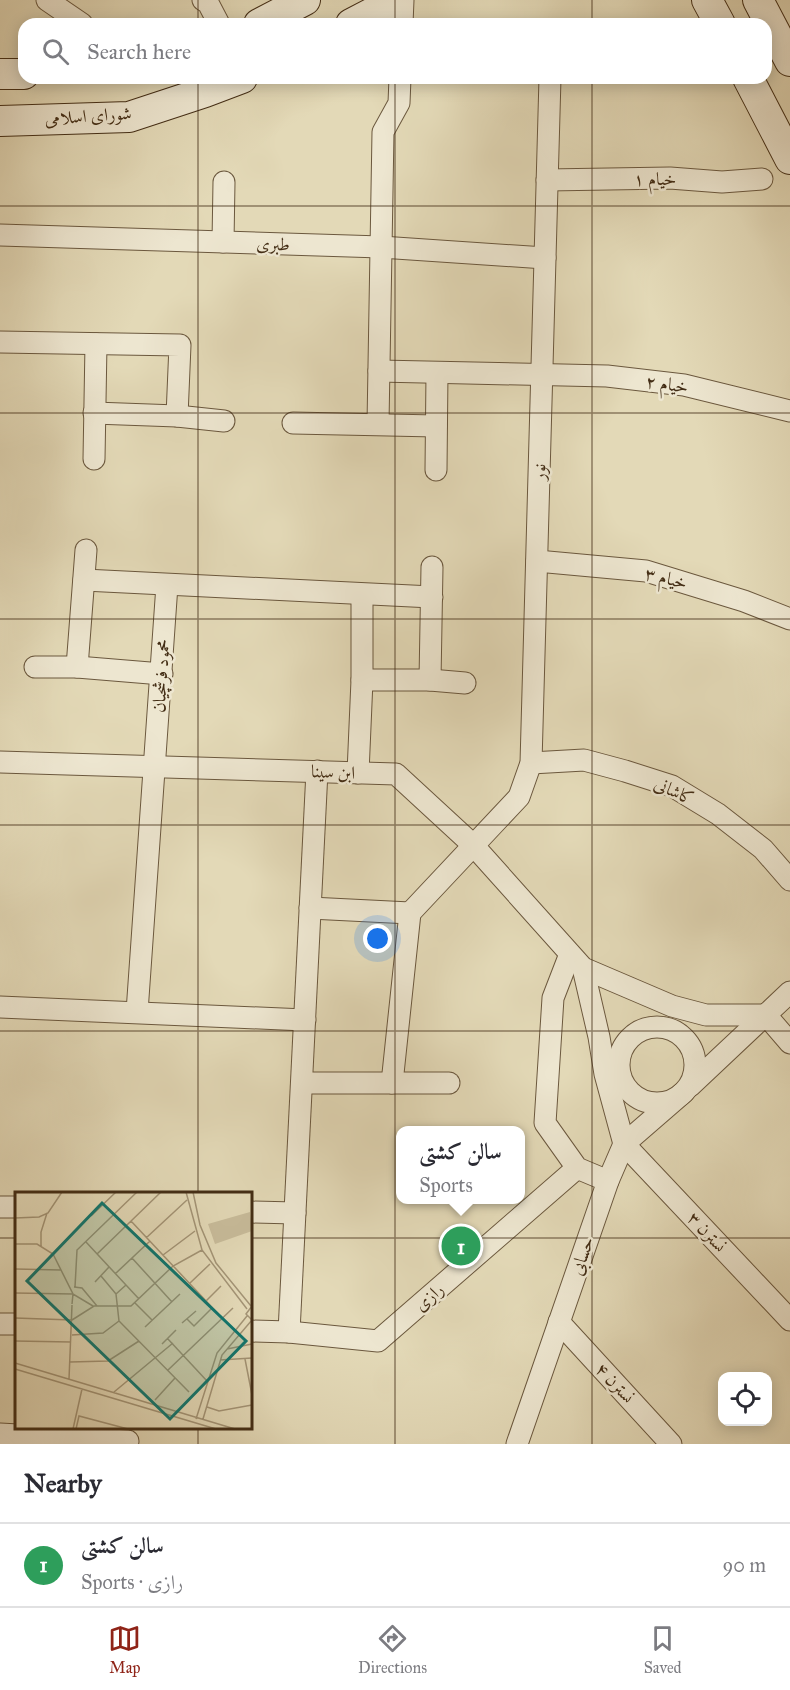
<!DOCTYPE html>
<html lang="en">
<head>
<meta charset="utf-8">
<style>
  :root { --surface:#fff; --page:#f2f2f3; --text:#2b2b33; --muted:#7c7c81; --line:#e1e1e2; --accent:#8f2418 }
  body { margin:0; font-family:"IM FELL Great Primer",Amiri,serif; background:var(--page); color:var(--text) }
  .controls { position:absolute; right:18px; bottom:18px; display:grid; overflow:hidden; border-radius:12px; box-shadow:0 3px 15px #0003 }
  .controls button { width:54px; height:54px; display:grid; place-items:center; padding:0; border:0; border-bottom:2px solid var(--line); background:var(--surface); color:var(--text); font:30px sans-serif }
  .you { position:absolute; left:378px; top:939px; width:21px; height:21px; margin:-15px; border:4px solid #fff; border-radius:50%; background:#1a73e8; box-shadow:0 0 0 9px #1a73e833 }
  .badge { display:grid; place-items:center; width:39px; height:39px; border-radius:50%; background:var(--accent); color:#fff; font-size:20px; font-weight:700 }
  .pin { position:absolute; translate:-50% -50%; border:3px solid #fff; box-shadow:0 2px 6px #0006 }
  .popup { position:absolute; left:396px; top:1126px; width:129px; height:78px; box-sizing:border-box; display:grid; place-content:center; border-radius:12px; background:var(--surface); filter:drop-shadow(0 2px 4px #0005); font-size:20px; white-space:nowrap; color:var(--muted) }
  .popup b { font-size:22px; color:var(--text) }
  .popup::after { content:''; position:absolute; left:50%; top:100%; margin-left:-12px; border:12px solid transparent; border-top-color:var(--surface) }
  .list { margin:0; padding:0; list-style:none }
  h2 { display:flex; justify-content:space-between; align-items:center; height:78px; margin:0; padding:0 24px; font-size:26px }
  h2 small { font-size:20px; font-weight:400; color:var(--muted) }
  .list li { display:grid; grid-template-columns:39px 1fr auto; gap:18px; align-items:center; box-sizing:border-box; height:84px; padding:0 24px; border-top:2px solid var(--line) }
  .list b { display:block; font-size:22px; white-space:nowrap }
  .list p { margin:0; font-size:20px; white-space:nowrap; color:var(--muted) }
  .list em { font-size:20px; font-style:normal; color:var(--muted) }
  .icon { flex:none; width:33px; height:33px; fill:none; stroke:currentColor; stroke-width:2; stroke-linecap:round; stroke-linejoin:round }
  .map { position:relative; flex:none; width:790px; height:1444px; overflow:hidden }
  .search { position:absolute; background:var(--surface); box-shadow:0 3px 15px #0003; left:18px; right:18px; top:18px; height:66px; display:flex; align-items:center; gap:15px; box-sizing:border-box; padding:0 21px; border-radius:18px; color:var(--muted); font-size:22px }
  .sheet { height:162px; background:var(--surface) }
  nav { display:flex; justify-content:space-around; align-items:center; box-sizing:border-box; height:84px; border-top:2px solid var(--line); background:var(--surface); font-size:16px; color:var(--muted) }
  nav a { display:grid; justify-items:center; gap:3px }
  nav .on { color:var(--accent) }
  .map>svg:first-child { display:block }
  .lines { fill:none; stroke-linecap:round; stroke-linejoin:round }
  .minor-casing { stroke:#6b583e; stroke-width:23 }
  .secondary-casing { stroke:#432d15; stroke-width:32 }
  .minor { stroke:#ede6d0; stroke-width:21 }
  .secondary { stroke:#ede6d0; stroke-width:30 }
  .grid { fill:none; stroke:#432d15; stroke-width:1.5; stroke-opacity:0.55 }
  .labels { text-anchor:middle; stroke-width:5; stroke-linejoin:round; paint-order:stroke }
  .street-label { font-size:18px; fill:#432d15; stroke:#ede6d0 }
  .inset-road { fill:none; stroke:#a39476; stroke-width:1.5 }
  .view { fill:#0f766e; fill-opacity:0.15; stroke:#0f766e; stroke-width:3 }
  .inset-edge { fill:none; stroke:#432d15; stroke-width:3 }
</style>
</head>
<body>
<div class="map">
<svg width="790" height="1444" viewBox="0 0 790 1444">
  <rect width="100%" height="100%" fill="#e3d9b7"/>
  <filter id="stains"><feTurbulence type="fractalNoise" baseFrequency=".00333" numOctaves="4"/><feColorMatrix values="0 0 0 0 .2 0 0 0 0 .09 0 0 0 0 .02 0 0 0 .5 -.17"/></filter>
  <radialGradient id="worn" r=".72"><stop offset=".6" stop-color="#630" stop-opacity="0"/><stop offset="1" stop-color="#630" stop-opacity=".3"/></radialGradient>
  <g class="lines">
    <g class="minor-casing">
      <g id="minor">
        <polyline points="47,0 82,24"/>
        <polyline points="203,0 208,3 219,24"/>
        <polyline points="402,24 403,0"/>
        <polyline points="547,180 670,178 722,182 762,179"/>
        <polyline points="0,235 381,247 545,258"/>
        <polyline points="223,242 224,182"/>
        <polyline points="0,342 180,345 177,416"/>
        <polyline points="379,371 607,376 684,385 790,411"/>
        <polyline points="94,413 177,416 224,421"/>
        <polyline points="293,423 436,426"/>
        <polyline points="378,424 383,132 399,103 400,78"/>
        <polyline points="94,459 96,344"/>
        <polyline points="436,470 437,373"/>
        <polyline points="537,561 646,571 744,601 790,619"/>
        <polyline points="84,580 432,597"/>
        <polyline points="35,667 77,667 162,674"/>
        <polyline points="77,667 86,550"/>
        <polyline points="362,680 430,680 465,683"/>
        <polyline points="430,680 432,567"/>
        <polyline points="0,762 396,774 473,845 583,968 672,1006 706,1015 766,1015"/>
        <polyline points="531,763 584,760 625,771 672,786 718,814 763,849 790,880"/>
        <polyline points="358,773 362,680 362,595"/>
        <polyline points="310,908 410,913 519,797 531,763 550,78"/>
        <polyline points="570,954 553,998 545,1123 577,1168 608,1181"/>
        <polyline points="583,968 599,1037 605,1074 624,1144 790,1320"/>
        <polyline points="0,1007 305,1020"/>
        <polyline points="137,1012 167,585"/>
        <polyline points="766,1015 790,1043"/>
        <circle cx="657" cy="1065" r="38"/>
        <polyline points="302,1083 449,1083"/>
        <polyline points="392,1083 410,913"/>
        <polyline points="690,1086 790,992"/>
        <polyline points="0,1207 16,1207"/>
        <polyline points="250,1212 295,1213"/>
        <polyline points="559,1322 671,1444"/>
        <polyline points="0,1324 16,1324"/>
        <polyline points="250,1331 289,1332 378,1341 577,1168"/>
        <polyline points="289,1332 317,771"/>
        <polyline points="0,1434 128,1441"/>
        <polyline points="517,1444 608,1181 624,1144 684,1092"/>
      </g>
    </g>
    <g class="secondary-casing">
      <g id="secondary">
        <polyline points="707,0 720,24"/>
        <polyline points="758,0 790,61"/>
        <polyline points="259,24 305,0"/>
        <polyline points="351,24 397,0"/>
        <polyline points="0,74 24,74"/>
        <polyline points="748,78 790,159"/>
        <polyline points="0,121 129,117 205,92 242,78"/>
      </g>
    </g>
    <use href="#minor" class="minor"/>
    <use href="#secondary" class="secondary"/>
  </g>
  <path class="grid" d="M198,0V24M395,0V24M592,0V24M198,78V1194M395,78V1444M592,78V1444M0,206H790M0,413H790M0,619H790M0,825H790M0,1031H790M0,1238H16M250,1238H790M198,1428V1444"/>
  <g class="labels">
    <g class="street-label">
      <text transform="translate(88 116) rotate(-4)" y="6">شورای اسلامی</text>
      <text x="655" y="185">خیام ۱</text>
      <text transform="translate(273 244) rotate(2)" y="6">طبری</text>
      <text transform="translate(667 384) rotate(8)" y="6">خیام ۲</text>
      <text transform="translate(539 472) rotate(-88)" y="6">نور</text>
      <text transform="translate(666 578) rotate(14)" y="6">خیام ۳</text>
      <text transform="translate(161 676) rotate(-86)" y="6">محمود فرشچیان</text>
      <text transform="translate(333 772) rotate(2)" y="6">ابن سینا</text>
      <text transform="translate(674 791) rotate(25)" y="6">کاشانی</text>
      <text transform="translate(707 1232) rotate(47)" y="6">نسترن ۳</text>
      <text transform="translate(582 1256) rotate(-71)" y="6">حسابی</text>
      <text transform="translate(429 1297) rotate(-41)" y="6">رازی</text>
      <text transform="translate(615 1383) rotate(47)" y="6">نسترن ۴</text>
    </g>
  </g>
  <g transform="translate(15 1192)">
    <rect width="237" height="237" fill="#e3d9b7"/>
    <path d="M235,20L237,39L200,52L193,32Z" fill="#c8bc9b"/>
    <path class="inset-road" d="M171,0L187,58L232,117M178,0L185,33L201,71L236,114M76,24L101,0M0,26L24,25L33,21L47,0M116,29L207,126M131,46L172,8M71,50L124,107M0,52H22L38,62L58,102L57,112M26,54V40L32,21M82,62L146,0M148,63L180,39M117,66L157,110M0,77L46,78M100,82L135,49M86,84L101,102M80,90L94,75M175,91L195,72M111,93L101,102L104,129L174,200M59,95L67,96L82,114M60,95L62,58L122,0M0,101L58,102L78,114M191,109L206,94M120,111L137,128M237,114L231,122L237,128M0,126L57,128M172,127L179,134L197,116M57,128L79,114H116L158,74L187,58M167,131L181,119M130,135L165,102M57,143L88,141L104,129M152,146L192,189M0,149L56,150M147,152L161,138M212,157L237,152M230,167L237,203M205,168L237,166M55,170L93,169L124,149M0,171L220,237M0,177L201,237M153,178L218,116M54,187L57,113M99,200L158,151M140,208L160,186M192,215L204,219L237,213M181,227L202,161L232,124M188,227L207,163L237,128M58,237L67,197M61,237L64,224L113,237"/>
    <path class="view" d="M87,11L231,149L155,227L12,89Z"/>
    <rect width="237" height="237" class="inset-edge"/>
  </g>
  <rect width="100%" height="100%" filter="url(#stains)"/>
  <rect width="100%" height="100%" fill="url(#worn)"/>
</svg>
<div class="controls">
<button><svg class="icon" aria-label="locate" viewBox="0 0 24 24"><circle cx="12" cy="12" r="6"/><path d="M12 2v4M12 18v4M2 12h4M18 12h4"/></svg></button>
</div>
<div class="you"></div>
<div class="pin badge" style="left:461px;top:1246px;background:#2e9e5b">1</div>
<div class="popup"><b>سالن کشتی</b>Sports</div>
<div class="search"><svg class="icon" aria-label="search" viewBox="0 0 24 24"><circle cx="10" cy="10" r="6"/><path d="M15 15l6 6"/></svg>Search here</div>
</div>
<section class="sheet">
<h2>Nearby<small></small></h2>
<ul class="list">
<li><span class="badge" style="background:#2e9e5b">1</span><div><b>سالن کشتی</b><p>Sports · رازی</p></div><em>90 m</em></li>
</ul>
</section>
<nav>
<a class="on"><svg class="icon" aria-label="map" viewBox="0 0 24 24"><path d="M3 6l6-2 6 2 6-2v14l-6 2-6-2-6 2zM9 4v14M15 6v14"/></svg>Map</a>
<a><svg class="icon" aria-label="directions" viewBox="0 0 24 24"><path d="M12 3l9 9-9 9-9-9zM9 14v-3h6M13 9l2 2-2 2"/></svg>Directions</a>
<a><svg class="icon" aria-label="saved" viewBox="0 0 24 24"><path d="M7 4h10v16l-5-4-5 4z"/></svg>Saved</a>
</nav>
</body>
</html>
